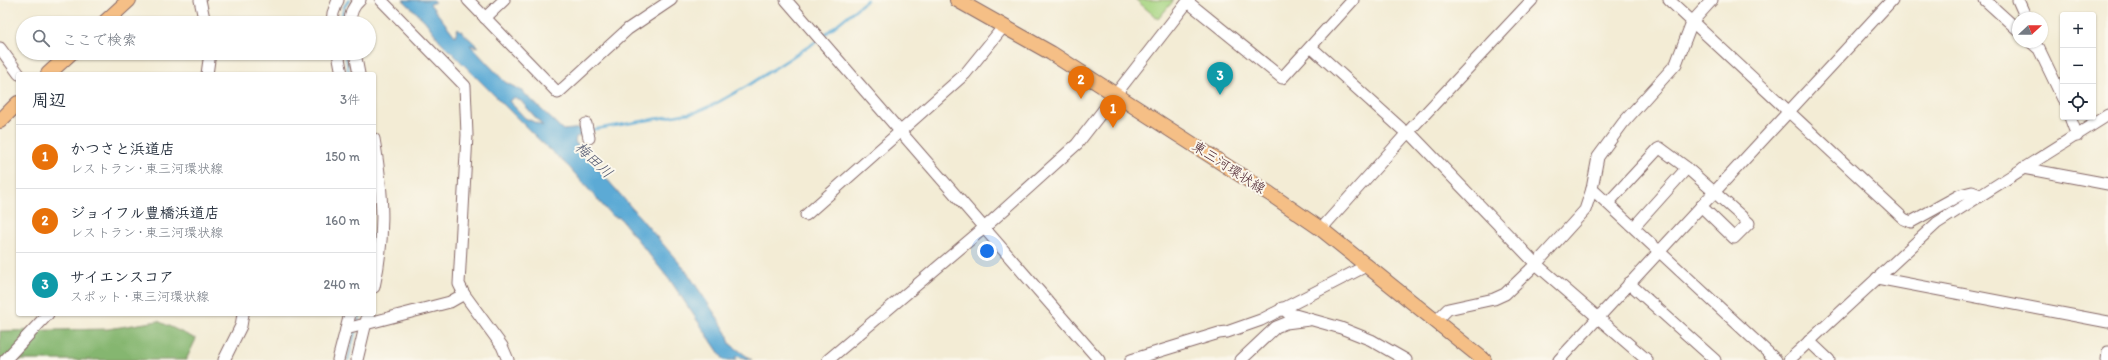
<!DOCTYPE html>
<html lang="ja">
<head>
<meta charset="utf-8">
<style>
  :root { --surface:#fff; --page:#f2f2f3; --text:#1f2937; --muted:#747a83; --line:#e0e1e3; --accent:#b45309 }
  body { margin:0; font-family:Itim,"Klee One",sans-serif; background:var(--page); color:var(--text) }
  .controls { position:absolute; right:12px; top:12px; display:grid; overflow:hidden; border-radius:4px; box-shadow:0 1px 3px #0004 }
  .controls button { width:36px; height:36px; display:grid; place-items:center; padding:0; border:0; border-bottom:1px solid var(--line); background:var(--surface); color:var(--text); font:20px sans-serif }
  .compass { position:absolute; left:2012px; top:12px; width:36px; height:36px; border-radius:50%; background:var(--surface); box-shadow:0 1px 3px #0004; rotate:68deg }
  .you { position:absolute; left:987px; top:251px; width:14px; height:14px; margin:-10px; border:3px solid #fff; border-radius:50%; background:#1a73e8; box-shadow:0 0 0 6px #1a73e833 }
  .badge { display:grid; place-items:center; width:26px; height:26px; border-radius:50%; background:var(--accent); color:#fff; font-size:13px; font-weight:700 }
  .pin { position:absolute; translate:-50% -33px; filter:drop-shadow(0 1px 2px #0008) }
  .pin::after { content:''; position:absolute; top:21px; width:14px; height:12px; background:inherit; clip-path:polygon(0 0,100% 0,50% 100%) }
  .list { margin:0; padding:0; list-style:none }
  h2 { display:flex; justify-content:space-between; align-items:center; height:52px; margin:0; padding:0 16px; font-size:17px }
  h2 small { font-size:13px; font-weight:400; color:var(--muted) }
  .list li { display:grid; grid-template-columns:26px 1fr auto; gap:12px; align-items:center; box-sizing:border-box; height:64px; padding:0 16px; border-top:1px solid var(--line) }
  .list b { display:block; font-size:15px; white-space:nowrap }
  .list p { margin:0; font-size:13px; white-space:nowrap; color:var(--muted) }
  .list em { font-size:13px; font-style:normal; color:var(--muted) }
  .icon { flex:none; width:22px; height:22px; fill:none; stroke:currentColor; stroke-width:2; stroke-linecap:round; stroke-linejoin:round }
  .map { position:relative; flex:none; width:2108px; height:360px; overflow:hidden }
  .search { position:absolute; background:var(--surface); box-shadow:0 1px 3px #0004; left:16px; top:16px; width:360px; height:44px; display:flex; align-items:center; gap:10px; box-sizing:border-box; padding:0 14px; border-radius:22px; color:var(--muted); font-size:15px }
  .panel { position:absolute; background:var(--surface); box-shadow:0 1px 3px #0004; left:16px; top:72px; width:360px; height:244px; border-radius:4px }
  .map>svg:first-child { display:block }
  .green { fill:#a7d582; stroke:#787a56 }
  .forest { fill:#85b670; stroke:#686a4e }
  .water { fill:#5baad5; stroke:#526480; fill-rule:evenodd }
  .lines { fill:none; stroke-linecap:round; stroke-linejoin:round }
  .stream { stroke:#5baad5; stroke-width:2.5 }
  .minor-casing { stroke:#856766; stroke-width:13 }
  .major-casing { stroke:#856766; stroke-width:16 }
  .minor { stroke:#fff; stroke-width:11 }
  .major { stroke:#f5bf86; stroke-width:14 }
  .labels { text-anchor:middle; stroke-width:4; stroke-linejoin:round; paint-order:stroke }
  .street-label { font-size:14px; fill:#4a1f2b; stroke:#fbf7ec }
  .water-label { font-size:15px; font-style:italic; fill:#51576f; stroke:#fbf7ec }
</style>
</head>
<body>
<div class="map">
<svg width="2108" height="360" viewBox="0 0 2108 360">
  <rect width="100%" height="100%" fill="#fbf7ec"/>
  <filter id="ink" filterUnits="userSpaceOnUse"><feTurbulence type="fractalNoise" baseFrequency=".025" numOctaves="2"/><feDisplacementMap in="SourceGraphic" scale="8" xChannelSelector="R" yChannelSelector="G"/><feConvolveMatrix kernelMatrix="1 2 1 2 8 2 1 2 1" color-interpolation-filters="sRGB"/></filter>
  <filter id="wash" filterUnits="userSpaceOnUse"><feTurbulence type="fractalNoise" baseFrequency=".012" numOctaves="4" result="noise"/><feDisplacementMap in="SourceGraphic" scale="16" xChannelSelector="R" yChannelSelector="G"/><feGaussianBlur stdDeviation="0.9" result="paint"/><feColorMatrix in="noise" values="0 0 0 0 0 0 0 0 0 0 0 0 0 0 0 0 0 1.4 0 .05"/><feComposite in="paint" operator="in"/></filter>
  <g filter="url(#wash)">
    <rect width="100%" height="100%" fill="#f3ecd5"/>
    <polygon class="green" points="1136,0 1174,0 1158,19"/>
    <polygon class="forest" points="158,321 196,339 186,360 0,360 0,331 108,329"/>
    <path class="water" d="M403,0H433L435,2L430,4L455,36L458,28L478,47L470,45L505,82L522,91L563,130L584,128V134L576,137L575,142L687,272L715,314L727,333L730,344L752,360L736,356V360H724L672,283L620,218L612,216L569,167L535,136L440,41L425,21ZM514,98L521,101L543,126L525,118L509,101Z"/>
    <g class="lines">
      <g class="stream">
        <polyline points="340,23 344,7 349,0"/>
        <polyline points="823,36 867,0"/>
        <polyline points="345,53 349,74"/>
        <polyline points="590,130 696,112 715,104 747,86 817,41"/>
        <polyline points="374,234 374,237"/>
        <polyline points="358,323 360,314"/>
        <polyline points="348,360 356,329"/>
      </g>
    </g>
  </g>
  <g filter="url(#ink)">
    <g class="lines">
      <g class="minor-casing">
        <g id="minor">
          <polyline points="200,0 205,23"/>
          <polyline points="381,0 465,86 467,135 459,284 464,294 502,346 508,360"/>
          <polyline points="468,0 558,93 628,29 671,0"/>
          <polyline points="786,0 1099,360"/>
          <polyline points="1669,0 1904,219 1911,222 1960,195 1972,192 1980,195"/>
          <polyline points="1985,0 2018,30"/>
          <polyline points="2018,0 2026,18"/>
          <polyline points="1188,2 1282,78 1353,0"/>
          <polyline points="485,18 504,0"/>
          <polyline points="332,23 333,13 338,0"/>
          <path d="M350,23C350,14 353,6 360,0"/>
          <polyline points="2031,42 2039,49 2063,99"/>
          <polyline points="1311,47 1404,131 1412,135 1536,264 1647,360"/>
          <polyline points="0,48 19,74"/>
          <polyline points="338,53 342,74"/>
          <polyline points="355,53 359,74"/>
          <polyline points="207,74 210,53"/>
          <polyline points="2070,117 2077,136"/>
          <polyline points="586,124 589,138"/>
          <path d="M374,139C383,192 386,234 374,287"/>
          <polyline points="2023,168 2108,184"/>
          <polyline points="1592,189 1776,360"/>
          <polyline points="1608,203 1658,149 1660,148 1687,168 1749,223 1734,238 1701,206"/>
          <polyline points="806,215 965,74 1004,26"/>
          <polyline points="1634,227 1687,168"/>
          <polyline points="1321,229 1408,132 1532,0"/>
          <polyline points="1877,278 2108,322"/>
          <polyline points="1629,283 1715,360"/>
          <polyline points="1282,308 1288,313 1341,328 1371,340 1406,360"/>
          <polyline points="1436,321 1448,309 1494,299 1505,294 1536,264 1585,210 1592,189 1598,157 1623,123 1676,64 1692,22 1712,0"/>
          <polyline points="346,329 450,302 464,294"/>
          <polyline points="1809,341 1829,360"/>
          <polyline points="5,360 48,314"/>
          <polyline points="224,360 241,326 243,314"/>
          <polyline points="338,360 350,314"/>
          <polyline points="357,360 368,314"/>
          <polyline points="828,360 984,228 1077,144 1189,0"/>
          <polyline points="1131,360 1219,333 1227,332 1261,320 1366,266"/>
          <polyline points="1241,360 1276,327 1286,323 1309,320"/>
          <polyline points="1559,360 1892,0"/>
          <polyline points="1789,360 1937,223 2108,115"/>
          <polyline points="2107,360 2108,352"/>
        </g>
      </g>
      <g class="major-casing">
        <g id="major">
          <polyline points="957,0 1051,53 1270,194 1321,229 1484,360"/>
          <polyline points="104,23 129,0"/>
          <polyline points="48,74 71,53"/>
          <polyline points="0,121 18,103"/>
        </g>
      </g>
      <use href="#minor" class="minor"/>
      <use href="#major" class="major"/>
    </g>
  </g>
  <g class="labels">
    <g class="street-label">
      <text transform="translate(1229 167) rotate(33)" y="5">東三河環状線</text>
    </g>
    <g class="water-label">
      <text transform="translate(594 160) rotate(43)" y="5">梅田川</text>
    </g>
  </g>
</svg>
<div class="controls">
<button>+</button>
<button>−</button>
<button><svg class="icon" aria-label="locate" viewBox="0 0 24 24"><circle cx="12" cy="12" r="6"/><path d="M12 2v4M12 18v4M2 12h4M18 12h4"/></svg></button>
</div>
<svg class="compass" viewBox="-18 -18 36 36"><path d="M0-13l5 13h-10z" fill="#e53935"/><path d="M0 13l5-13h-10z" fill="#747a83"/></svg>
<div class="you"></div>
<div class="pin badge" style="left:1113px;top:128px;background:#e8710a">1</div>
<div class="pin badge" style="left:1081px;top:99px;background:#e8710a">2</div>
<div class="pin badge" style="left:1220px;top:95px;background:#0f9aa8">3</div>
<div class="search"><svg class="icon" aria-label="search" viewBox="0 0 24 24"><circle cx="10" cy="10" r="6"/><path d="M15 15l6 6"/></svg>ここで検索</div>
<section class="panel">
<h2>周辺<small>3件</small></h2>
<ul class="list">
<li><span class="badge" style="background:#e8710a">1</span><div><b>かつさと浜道店</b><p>レストラン · 東三河環状線</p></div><em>150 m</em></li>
<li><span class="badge" style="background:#e8710a">2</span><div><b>ジョイフル豊橋浜道店</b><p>レストラン · 東三河環状線</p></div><em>160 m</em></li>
<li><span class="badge" style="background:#0f9aa8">3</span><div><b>サイエンスコア</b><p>スポット · 東三河環状線</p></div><em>240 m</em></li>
</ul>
</section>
</div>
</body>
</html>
